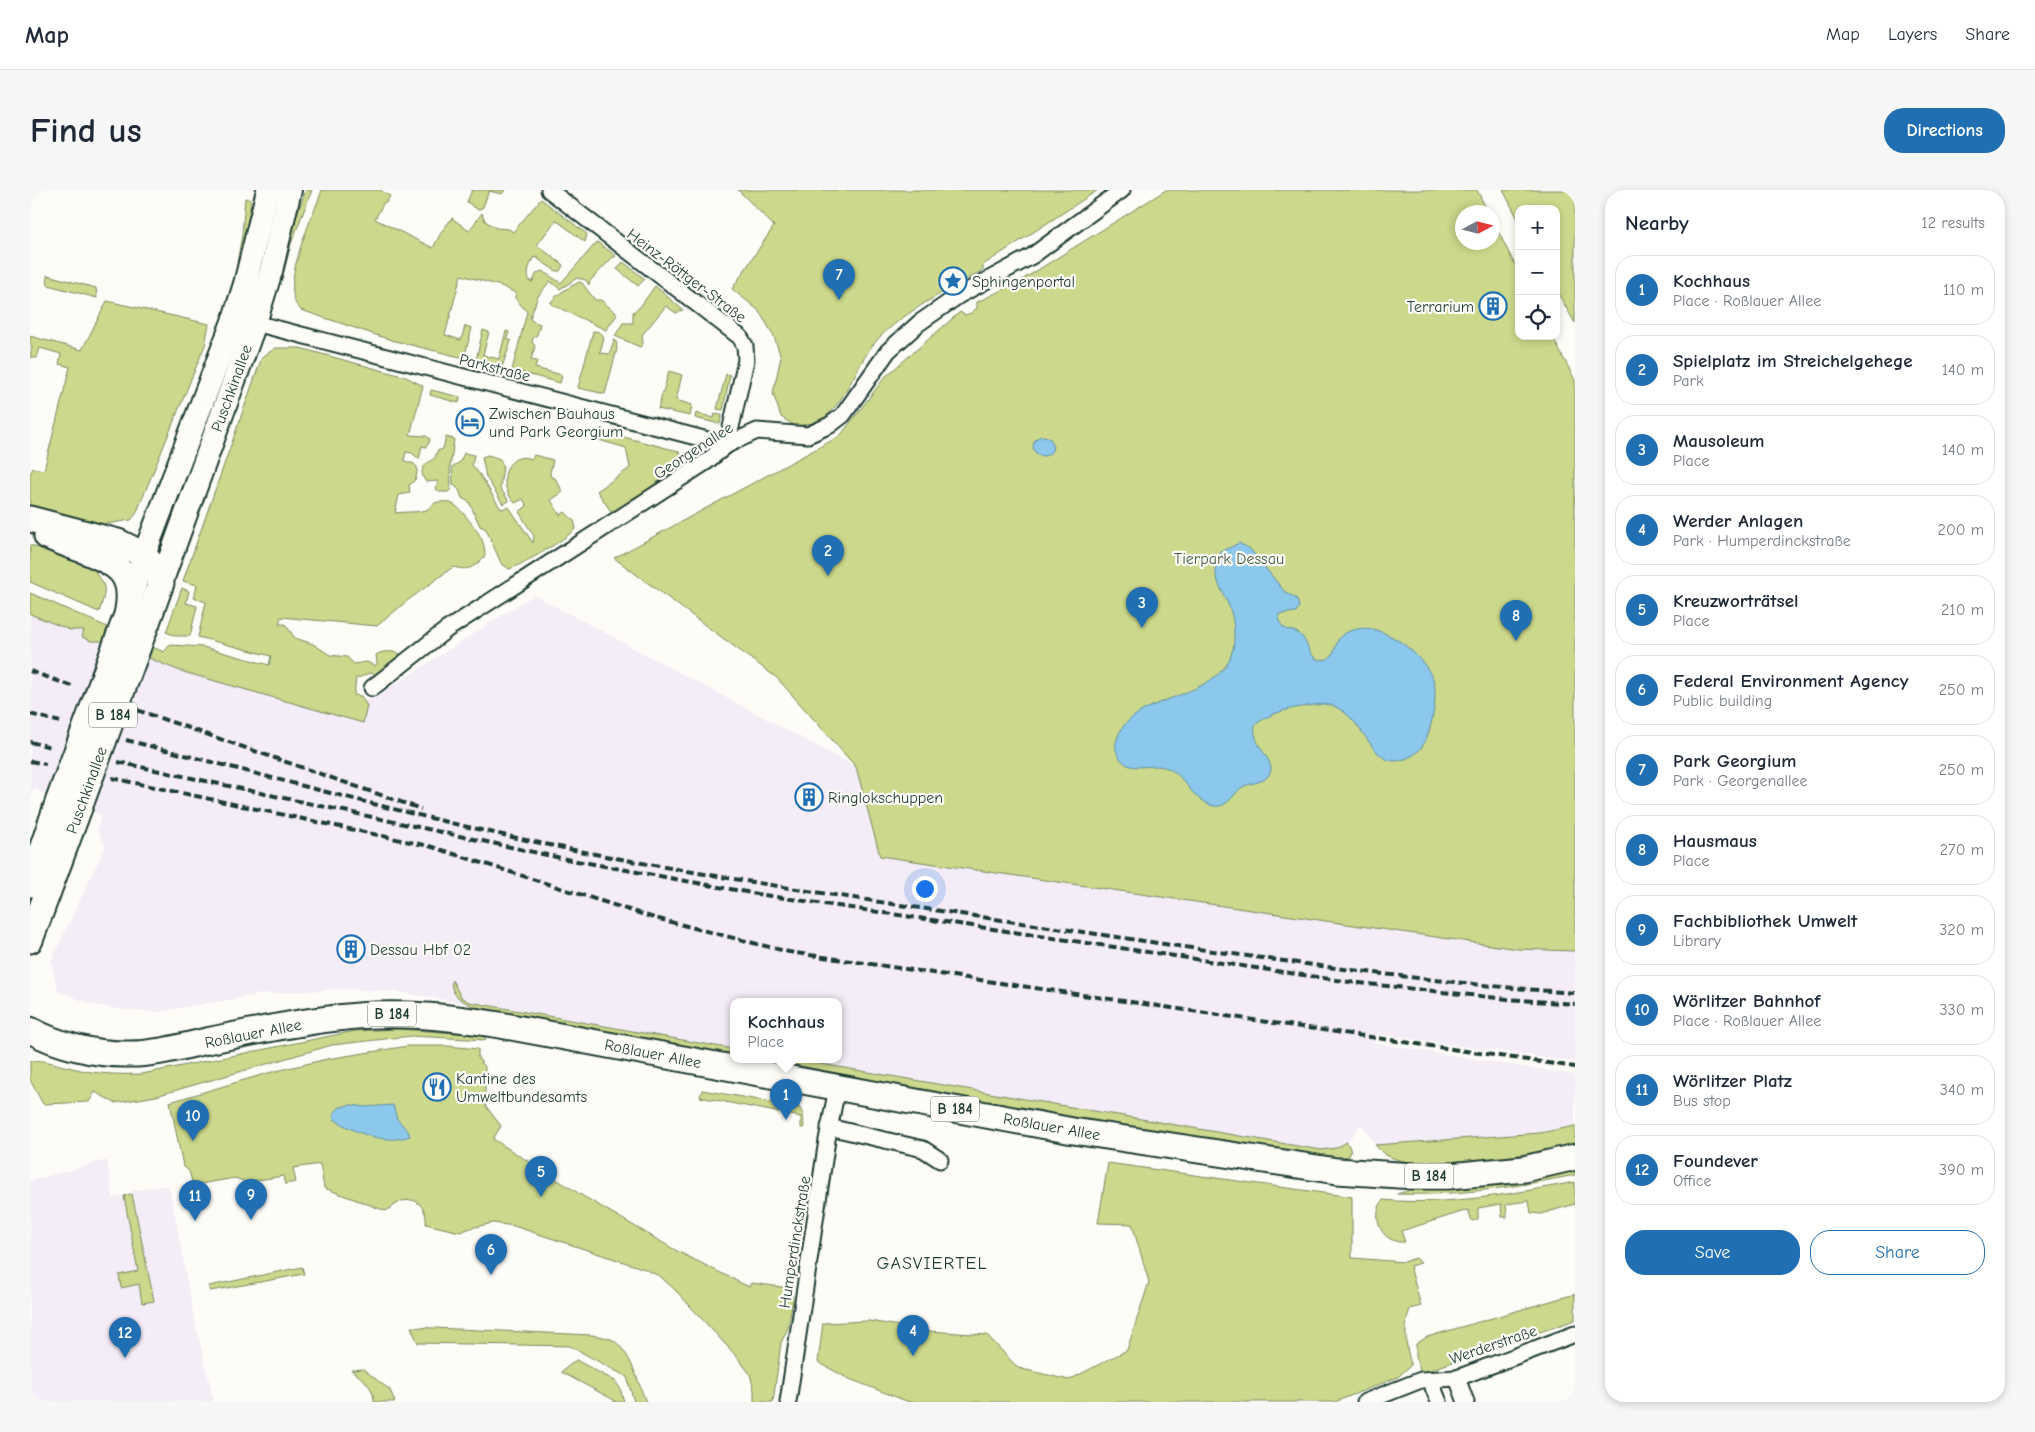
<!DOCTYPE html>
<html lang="en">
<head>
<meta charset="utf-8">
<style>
  :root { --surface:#fff; --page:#f6f6f7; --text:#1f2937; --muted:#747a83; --line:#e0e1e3; --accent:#1f6fb2 }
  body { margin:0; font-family:"Comic Neue",sans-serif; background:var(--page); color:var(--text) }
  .controls { position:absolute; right:15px; top:15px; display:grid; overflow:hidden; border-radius:10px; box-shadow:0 2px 8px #0003 }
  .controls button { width:45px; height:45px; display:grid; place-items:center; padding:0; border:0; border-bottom:1px solid var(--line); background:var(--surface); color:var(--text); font:25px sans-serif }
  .compass { position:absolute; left:1425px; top:15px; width:45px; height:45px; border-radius:50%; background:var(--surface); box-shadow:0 2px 8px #0003; rotate:83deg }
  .you { position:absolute; left:894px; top:698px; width:18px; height:18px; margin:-12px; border:4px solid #fff; border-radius:50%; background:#1a73e8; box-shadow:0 0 0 8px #1a73e833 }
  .badge { display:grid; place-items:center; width:32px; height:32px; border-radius:50%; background:var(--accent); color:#fff; font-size:16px; font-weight:700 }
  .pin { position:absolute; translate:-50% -41px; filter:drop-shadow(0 1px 2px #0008) }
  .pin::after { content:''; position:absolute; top:26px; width:18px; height:15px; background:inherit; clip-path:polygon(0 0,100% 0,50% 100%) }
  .popup { position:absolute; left:700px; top:808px; width:112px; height:65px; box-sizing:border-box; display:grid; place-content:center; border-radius:10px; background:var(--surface); filter:drop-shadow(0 1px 4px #0005); font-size:16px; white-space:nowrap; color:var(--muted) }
  .popup b { font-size:19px; color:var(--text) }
  .popup::after { content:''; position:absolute; left:50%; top:100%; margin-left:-10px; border:10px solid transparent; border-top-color:var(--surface) }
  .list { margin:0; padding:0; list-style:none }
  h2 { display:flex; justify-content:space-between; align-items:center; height:65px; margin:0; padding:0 20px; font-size:21px }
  h2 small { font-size:16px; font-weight:400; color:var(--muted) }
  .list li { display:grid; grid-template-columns:32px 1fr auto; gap:15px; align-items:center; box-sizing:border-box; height:70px; margin:0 10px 10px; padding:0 10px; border:1px solid var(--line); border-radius:20px }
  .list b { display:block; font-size:19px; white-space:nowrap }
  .list p { margin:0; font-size:16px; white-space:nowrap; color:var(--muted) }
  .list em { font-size:16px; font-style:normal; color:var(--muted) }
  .actions { display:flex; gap:10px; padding:15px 20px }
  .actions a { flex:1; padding:11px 0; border:1px solid var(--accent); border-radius:20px; text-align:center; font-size:18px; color:var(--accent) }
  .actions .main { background:var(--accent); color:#fff }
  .icon { flex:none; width:28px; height:28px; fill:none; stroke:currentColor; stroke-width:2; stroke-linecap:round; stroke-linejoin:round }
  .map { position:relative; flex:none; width:1545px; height:1212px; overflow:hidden; border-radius:20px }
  header { display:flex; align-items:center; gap:30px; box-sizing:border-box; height:70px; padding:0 25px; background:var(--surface); border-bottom:1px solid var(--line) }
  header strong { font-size:24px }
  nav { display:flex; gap:28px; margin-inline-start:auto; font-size:18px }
  .intro { display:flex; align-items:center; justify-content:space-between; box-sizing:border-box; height:120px; padding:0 30px }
  h1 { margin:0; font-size:35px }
  .button { padding:12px 22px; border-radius:20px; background:var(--accent); color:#fff; font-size:18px; font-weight:700 }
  main { display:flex; gap:30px; padding:0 30px }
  aside { flex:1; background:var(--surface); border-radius:20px; box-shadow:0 2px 8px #0003 }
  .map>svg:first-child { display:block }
  .built { fill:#f4ecf6 }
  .green { fill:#ccd88b; stroke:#768a60 }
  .water { fill:#8cc7ec; stroke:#6090a2 }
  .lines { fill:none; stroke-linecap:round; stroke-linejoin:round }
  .street-casing { stroke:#1f3d34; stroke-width:19 }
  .secondary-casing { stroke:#1f3d34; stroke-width:26 }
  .primary-casing { stroke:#1f3d34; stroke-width:29 }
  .street { stroke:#fdfcf7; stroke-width:15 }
  .secondary { stroke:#fdfcf7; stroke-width:22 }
  .primary { stroke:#fdfcf7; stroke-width:25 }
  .rail { stroke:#1f3d34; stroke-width:4; stroke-dasharray:8 4; stroke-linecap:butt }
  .primary-bridge-casing { stroke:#1f3d34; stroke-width:29; stroke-linecap:butt }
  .primary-bridge { stroke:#fdfcf7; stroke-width:25 }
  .labels { text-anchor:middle; stroke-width:4.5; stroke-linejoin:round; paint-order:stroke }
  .shield { fill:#fdfcf7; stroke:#62766e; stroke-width:1 }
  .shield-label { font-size:15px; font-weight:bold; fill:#1f3d34 }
  .street-label { font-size:16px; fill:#1f3d34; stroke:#fdfcf7 }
  .poi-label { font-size:16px; fill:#1f3d34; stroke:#fdfcf7; text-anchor:start }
  .park-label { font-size:16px; fill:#425c45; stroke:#fdfcf7 }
  .neighbourhood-label { font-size:18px; letter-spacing:1px; fill:#1f3d34; stroke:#fdfcf7 }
</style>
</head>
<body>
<header>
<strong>Map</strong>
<nav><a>Map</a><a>Layers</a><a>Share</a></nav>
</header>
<div class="intro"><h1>Find us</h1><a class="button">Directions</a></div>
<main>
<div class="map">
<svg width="1545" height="1212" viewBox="0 0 1545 1212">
  <rect width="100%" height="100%" fill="#fdfcf7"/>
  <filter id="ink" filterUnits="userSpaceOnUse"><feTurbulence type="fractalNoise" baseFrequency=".02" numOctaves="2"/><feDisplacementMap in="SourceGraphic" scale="10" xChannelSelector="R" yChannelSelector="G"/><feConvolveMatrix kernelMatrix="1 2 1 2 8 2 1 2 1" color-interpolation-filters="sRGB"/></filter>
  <g filter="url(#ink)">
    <g class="built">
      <polygon points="0,403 145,467 330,514 353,502 504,405 826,577 850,666 1488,759 1545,761 1545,872 1346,844 1344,853 1545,885 1545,936 1510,943 1345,955 1332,934 1317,952 1306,958 1291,960 758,869 808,869 808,811 704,811 703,859 369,802 311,799 233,804 125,822 87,819 61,814 28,801 21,771 75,657 67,639 72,625 3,599 0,607"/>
      <polygon points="77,970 83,1008 102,1004 102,1001 137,995 140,1000 164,1128 184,1212 0,1212 0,991"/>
    </g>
    <g class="green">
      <polygon points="276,0 282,0 261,54 252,89 248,88 256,53"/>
      <path d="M292,0H350L360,6L356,13L354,12L345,29L403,58L412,41L422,28L439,41L452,23L455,31L466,38L479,39L483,42L511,9L557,44L555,52L526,30L507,55L533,75L530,81H526L508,69V67L503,68C499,77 496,83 500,92L503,91L507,83L512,81L531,93L567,52L586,66L582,68L560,91L559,95L556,90L547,88L530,99L520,91L508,106L500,128L502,131L510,134L507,145L503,148L502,152L505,156L501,170L507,171L505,178L532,185L530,193L482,180L497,122L485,108L486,103L471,96L431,85L415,145L431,150L435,136L442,138L434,168L361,150L271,120C246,100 284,25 292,0Z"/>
      <polygon points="442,0 475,0 472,4 459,1 453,17 448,20 437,12"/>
      <path d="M708,0H1068L953,75V80C919,99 875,121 848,149C827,171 819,208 794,228C787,233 774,235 765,236L751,227L743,203L751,167L743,144L728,120L702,99L744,36Z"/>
      <polygon points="1136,0 1447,0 1458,22 1432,22 1432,52 1462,52 1463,31 1489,83 1489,146 1522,146 1545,190 1545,761 1488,759 850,666 826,577 747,488 584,368 810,246 855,187 930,122 935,125 941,123 947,118 947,112 987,93"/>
      <polygon points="1473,0 1545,0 1545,133 1526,100 1526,19 1489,19 1489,31"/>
      <polygon points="215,8 221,10 218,42 212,74 207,73 212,45"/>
      <polygon points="593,72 615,89 608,96 587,79"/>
      <polygon points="17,85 66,98 67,108 18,95"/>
      <path d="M549,92L552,93L565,110H571L585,122L587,125L576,140L521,114V112C528,103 538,98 549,92Z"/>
      <polygon points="625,96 653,120 646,123 636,116 612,145 613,154 610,157 585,146 593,133 603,133 603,122 610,117"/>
      <polygon points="77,111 179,134 175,155 106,324 101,330 63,336 0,321 0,284 3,278 14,280 40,177 29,174 31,164 10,158 7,168 0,167 2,156 0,155 0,146 52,160"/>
      <polygon points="453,140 459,142 453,165 469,169 476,141 479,142 477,148 481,151 472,177 446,170"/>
      <polygon points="563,141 570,142 574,147 570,163 580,164 584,150 586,151 587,159 575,204 548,198"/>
      <path d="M246,158H270L376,187L393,196L380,245L396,246L400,249L399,253L396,257L392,256L389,269L382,263L376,262L374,270L378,273H383L387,277C387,286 387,290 379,295L380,303L369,305L365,323C371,322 393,322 396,320C399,319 402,315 405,313C424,307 432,322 442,334C450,345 455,352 455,366C443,378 440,381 423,377L377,411L347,436L251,427L249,434H255L265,448L283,454L300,465L317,467L324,474L337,472L345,476L347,473L346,465C355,459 366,462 376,466L349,486C335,479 338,487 326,488L324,505L331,506L337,516L333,533L150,481L92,457L71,451H61L52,447L54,440H40L0,424V403L134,462L140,455L173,457L239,475L241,466L168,447L176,412L164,408L167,395L153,391L232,167Z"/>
      <polygon points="195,176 201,178 140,340 131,357 127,359"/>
      <polygon points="639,181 652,185 646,210 662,215 660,226 628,219"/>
      <polygon points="696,184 700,185 693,220 687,219"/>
      <polygon points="401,200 430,207 429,213 400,205"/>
      <polygon points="666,223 684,228 685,224 692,225 690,234 665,228"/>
      <polygon points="570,241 648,261 652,266 652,272 647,283 588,321 580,320 567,301 600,278 596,258 569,250"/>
      <path d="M416,247L424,249L420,278L421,299L418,302H409L406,299L408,291L396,292C387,280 395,274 405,268L407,261L413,259Z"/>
      <path d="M434,263L444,265L442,275C453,287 461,304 471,319L479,317L503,353L504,346L489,322L497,316L493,309L485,313C483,310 479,307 478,303C469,285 480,261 502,269L504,265L523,270L520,283L521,287L525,288L533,302L521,310L530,325L535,322L544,331L546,338C537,349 492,375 479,379L471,373L456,339L450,336L439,312L432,308L429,300L423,294L422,277L430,272Z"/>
      <polygon points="458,265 470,269 473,276 470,298 479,311 473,314 456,287 452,267"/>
      <path d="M0,355L57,374L68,380L66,384C79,396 74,407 69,422L0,392Z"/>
      <polygon points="152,398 159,401 156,413 167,416 160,446 146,446 136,442"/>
      <path d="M422,790L431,807L439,812L703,859V865L448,818C435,813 419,806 422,790Z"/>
      <path d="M369,839L454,845L456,850L381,846L302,855L126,906L85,913L65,902L59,912L13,914L0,890V871C16,869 27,875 42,878C65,884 88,885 112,884L325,841Z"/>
      <path d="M378,856H418L448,859V868L455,877V915L471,936L463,949L553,1006L647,1061L719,1097L721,1093L760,1098L763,1109L758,1138L751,1153L743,1212H724V1200L720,1184L708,1168L647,1102L631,1087L615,1079L484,1036L463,1033L441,1038L430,1042L396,1034C397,1024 393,1014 383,1010L371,1011L356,1021L294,998L290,974L263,978L266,992L255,994L253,986L216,992L205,988L170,994L165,1002L159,981L153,976L140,912L238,883L297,869Z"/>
      <polygon points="723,869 762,869 1291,960 1306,958 1317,952 1321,961 1319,966 1306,968 1032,926"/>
      <polygon points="672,900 769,917 773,924 774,938 771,938 771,927 670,907"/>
      <path d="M1545,936V954C1504,963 1392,986 1356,965C1352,963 1348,958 1345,955L1510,943Z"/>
      <path d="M1078,973L1322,1007V1068L1374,1072L1386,1068L1391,1073L1380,1076L1391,1116L1380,1119C1373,1136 1376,1158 1381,1175L1368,1187L1305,1212H879L817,1188L788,1172L793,1133L839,1131L899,1141L957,1145L988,1178L1039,1190L1097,1160L1119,1092L1102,1034L1068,1033Z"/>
      <path d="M1545,980V985C1485,997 1429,1006 1367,1004L1384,999L1458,996Z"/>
      <path d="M1545,992V1014L1511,1024L1501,1023L1499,1011L1476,1014L1477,1027H1472L1471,1014L1448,1018V1029L1442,1031L1438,1020L1371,1041L1375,1052C1352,1054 1340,1028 1353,1010C1418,1016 1481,1004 1545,992Z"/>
      <polygon points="102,1004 124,1111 112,1113 109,1094 91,1098 89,1085 108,1081 94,1006"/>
      <polygon points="272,1077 274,1084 180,1101 179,1096"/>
      <polygon points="1545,1104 1545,1130 1391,1183 1386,1169 1386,1154 1397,1147"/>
      <path d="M381,1137L562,1145C568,1146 576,1147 581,1149C601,1160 608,1193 616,1212H604L597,1187L540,1156L388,1153Z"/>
      <polygon points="546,1170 585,1191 590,1198 594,1212 584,1212 584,1210 531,1182"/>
      <path d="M333,1179L360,1200L365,1212H344C344,1196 333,1189 321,1180Z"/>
    </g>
    <g class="water">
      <circle cx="1013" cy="256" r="10"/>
      <path d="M1209,353L1220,359L1254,401L1267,409L1269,417L1266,422L1249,424C1249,446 1264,435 1273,448C1278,455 1278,461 1286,469C1303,473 1303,462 1308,450C1314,439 1336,436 1346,440C1369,447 1393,467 1403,489C1409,503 1401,547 1391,558C1385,566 1373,571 1364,571C1339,571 1329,515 1293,514C1269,517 1245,519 1225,535C1221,558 1250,572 1238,586C1232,594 1219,592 1211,598C1203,605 1197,618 1184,616C1161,612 1155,582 1134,577C1118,573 1100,584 1089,567C1086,562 1085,557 1086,552C1098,501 1191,514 1203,459C1205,449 1204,432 1201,422C1195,402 1176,382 1191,362Z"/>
      <path d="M322,915L335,917L363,915L367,929L378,941L380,946C357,955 324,943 304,929L303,925C308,916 313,916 322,915Z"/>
    </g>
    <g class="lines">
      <g class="street-casing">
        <g id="street">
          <polyline points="519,0 710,147 715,156 716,170 697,255"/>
          <polyline points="225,133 697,255"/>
          <polyline points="342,498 416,440 676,272 697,255 727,241 778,245 800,235 813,225 858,161 889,133 928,106 1002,66 1092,0"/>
          <polyline points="799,937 893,959 910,970"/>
          <polyline points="1427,1188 1436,1212"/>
          <polyline points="1400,1190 1409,1212"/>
          <polyline points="758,1212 797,950 807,898"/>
          <polyline points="1335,1212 1391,1190 1427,1188 1545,1144"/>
        </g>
      </g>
      <g class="secondary-casing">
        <g id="secondary">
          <polyline points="131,393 225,133 241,81 260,0"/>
          <polyline points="101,409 114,365 204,129 215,94 238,0"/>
        </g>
      </g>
      <g class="primary-casing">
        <g id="primary">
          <polyline points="0,329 88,352 114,365 127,381 131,393 117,432"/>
          <path d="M17,346C29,351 41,356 53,360C88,374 106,384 97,425"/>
          <polyline points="0,694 29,610"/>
          <polyline points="0,750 49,618"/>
          <path d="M0,840C27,855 64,864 95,864C122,865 150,857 177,851C220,842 263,833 307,828C363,821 415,826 470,835L1043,941L1307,981L1384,986H1419L1494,979L1545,967"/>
        </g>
      </g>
      <use href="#street" class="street"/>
      <use href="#secondary" class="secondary"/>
      <use href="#primary" class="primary"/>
      <g class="rail">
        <polyline points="0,481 42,496"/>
        <polyline points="107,520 391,619"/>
        <polyline points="0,524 30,532"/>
        <path d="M96,550C242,587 387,628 534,658C709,693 885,717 1060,743C1222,767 1382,791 1545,803"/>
        <polyline points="0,552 21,557"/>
        <polyline points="0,571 16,574"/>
        <polyline points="88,572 531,668 727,704 1320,792 1477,809 1545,814"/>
        <polyline points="82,588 399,656 621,727 759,762 1545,877"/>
      </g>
      <g class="primary-bridge-casing">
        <g id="primary-bridge">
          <polyline points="29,610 97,425"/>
          <polyline points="49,618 117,432"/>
        </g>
      </g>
      <use href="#primary-bridge" class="primary-bridge"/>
    </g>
  </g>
  <defs>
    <g id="sight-ring" transform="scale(1.4375)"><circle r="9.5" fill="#fdfcf7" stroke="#1f6fb2" stroke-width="1.5"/><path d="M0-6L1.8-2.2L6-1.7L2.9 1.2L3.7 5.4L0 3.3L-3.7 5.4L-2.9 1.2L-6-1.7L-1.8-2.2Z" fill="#1f6fb2"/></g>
    <g id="building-ring" transform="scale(1.4375)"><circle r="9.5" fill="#fdfcf7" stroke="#1f6fb2" stroke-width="1.5"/><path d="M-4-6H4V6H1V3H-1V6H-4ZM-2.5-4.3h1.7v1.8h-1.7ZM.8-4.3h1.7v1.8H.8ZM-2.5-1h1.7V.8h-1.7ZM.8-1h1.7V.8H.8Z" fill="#1f6fb2"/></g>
    <g id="hotel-ring" transform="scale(1.4375)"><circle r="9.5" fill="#fdfcf7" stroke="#1f6fb2" stroke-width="1.5"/><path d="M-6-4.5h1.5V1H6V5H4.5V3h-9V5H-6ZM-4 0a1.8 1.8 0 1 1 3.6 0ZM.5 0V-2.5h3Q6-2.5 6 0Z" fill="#1f6fb2"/></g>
    <g id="restaurant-ring" transform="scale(1.4375)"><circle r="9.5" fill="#fdfcf7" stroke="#1f6fb2" stroke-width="1.5"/><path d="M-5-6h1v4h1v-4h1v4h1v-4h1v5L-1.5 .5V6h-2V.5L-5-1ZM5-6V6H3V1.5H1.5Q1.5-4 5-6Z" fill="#1f6fb2"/></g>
  </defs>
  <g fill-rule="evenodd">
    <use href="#sight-ring" x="923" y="91"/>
    <use href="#building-ring" x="1463" y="116"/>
    <use href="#hotel-ring" x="440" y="232"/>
    <use href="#building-ring" x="779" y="607"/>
    <use href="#building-ring" x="321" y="759"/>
    <use href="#restaurant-ring" x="407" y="897"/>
  </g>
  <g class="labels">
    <g class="shield">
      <rect x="59" y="512.5" width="48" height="25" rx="4"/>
      <rect x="338" y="811.5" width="48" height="25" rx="4"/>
      <rect x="901" y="906.5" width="48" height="25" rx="4"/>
      <rect x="1375" y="973.5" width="48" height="25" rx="4"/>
    </g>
    <g class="shield-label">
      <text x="83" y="530">B 184</text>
      <text x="362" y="829">B 184</text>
      <text x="925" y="924">B 184</text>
      <text x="1399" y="991">B 184</text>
    </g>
    <g class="street-label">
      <text transform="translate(657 85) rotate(37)" y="6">Heinz-Röttger-Straße</text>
      <text transform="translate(465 177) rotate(14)" y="6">Parkstraße</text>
      <text transform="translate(201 198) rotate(-70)" y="6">Puschkinallee</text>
      <text transform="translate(663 260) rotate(-33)" y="6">Georgenallee</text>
      <text transform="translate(56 600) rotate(-70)" y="6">Puschkinallee</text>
      <text transform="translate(223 843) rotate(-11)" y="6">Roßlauer Allee</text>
      <text transform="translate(623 863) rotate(11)" y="6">Roßlauer Allee</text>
      <text transform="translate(1022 936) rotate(10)" y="6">Roßlauer Allee</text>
      <text transform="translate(764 1052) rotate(-81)" y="6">Humperdinckstraße</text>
      <text transform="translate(1463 1154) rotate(-19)" y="6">Werderstraße</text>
    </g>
    <g class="poi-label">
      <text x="942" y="97">Sphingenportal</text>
      <text x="1444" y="122" text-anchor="end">Terrarium</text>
      <text x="459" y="229">Zwischen Bauhaus<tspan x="459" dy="18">und Park Georgium</tspan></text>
      <text x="798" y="613">Ringlokschuppen</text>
      <text x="340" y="765">Dessau Hbf 02</text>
      <text x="426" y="894">Kantine des<tspan x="426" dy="18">Umweltbundesamts</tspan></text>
    </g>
    <g class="park-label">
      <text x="1199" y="374">Tierpark Dessau</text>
    </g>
    <g class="neighbourhood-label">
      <text x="902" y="1079">GASVIERTEL</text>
    </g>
  </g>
</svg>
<div class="controls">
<button>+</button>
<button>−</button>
<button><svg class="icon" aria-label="locate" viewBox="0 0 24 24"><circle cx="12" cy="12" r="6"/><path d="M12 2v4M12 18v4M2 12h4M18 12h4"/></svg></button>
</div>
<svg class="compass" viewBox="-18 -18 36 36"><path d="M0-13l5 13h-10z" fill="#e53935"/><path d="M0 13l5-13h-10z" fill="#747a83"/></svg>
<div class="you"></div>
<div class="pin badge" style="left:756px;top:930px">1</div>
<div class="popup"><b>Kochhaus</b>Place</div>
<div class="pin badge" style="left:798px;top:386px">2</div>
<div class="pin badge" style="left:1112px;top:438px">3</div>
<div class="pin badge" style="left:883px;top:1166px">4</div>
<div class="pin badge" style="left:511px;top:1007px">5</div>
<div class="pin badge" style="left:461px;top:1085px">6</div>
<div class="pin badge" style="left:809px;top:110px">7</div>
<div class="pin badge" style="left:1486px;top:451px">8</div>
<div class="pin badge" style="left:221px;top:1030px">9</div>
<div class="pin badge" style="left:163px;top:951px">10</div>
<div class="pin badge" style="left:165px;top:1031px">11</div>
<div class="pin badge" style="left:95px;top:1168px">12</div>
</div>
<aside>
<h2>Nearby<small>12 results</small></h2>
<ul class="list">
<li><span class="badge">1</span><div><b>Kochhaus</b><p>Place · Roßlauer Allee</p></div><em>110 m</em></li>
<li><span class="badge">2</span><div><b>Spielplatz im Streichelgehege</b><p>Park</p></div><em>140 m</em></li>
<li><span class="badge">3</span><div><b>Mausoleum</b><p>Place</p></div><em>140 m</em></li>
<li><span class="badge">4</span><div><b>Werder Anlagen</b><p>Park · Humperdinckstraße</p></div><em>200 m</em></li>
<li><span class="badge">5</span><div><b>Kreuzworträtsel</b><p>Place</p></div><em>210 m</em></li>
<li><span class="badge">6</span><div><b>Federal Environment Agency</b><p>Public building</p></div><em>250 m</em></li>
<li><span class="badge">7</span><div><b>Park Georgium</b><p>Park · Georgenallee</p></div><em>250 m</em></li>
<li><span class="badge">8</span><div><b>Hausmaus</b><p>Place</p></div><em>270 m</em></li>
<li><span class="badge">9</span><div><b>Fachbibliothek Umwelt</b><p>Library</p></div><em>320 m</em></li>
<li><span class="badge">10</span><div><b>Wörlitzer Bahnhof</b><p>Place · Roßlauer Allee</p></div><em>330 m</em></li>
<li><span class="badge">11</span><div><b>Wörlitzer Platz</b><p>Bus stop</p></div><em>340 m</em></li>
<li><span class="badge">12</span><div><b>Foundever</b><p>Office</p></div><em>390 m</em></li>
</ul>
<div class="actions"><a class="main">Save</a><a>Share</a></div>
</aside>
</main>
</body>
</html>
